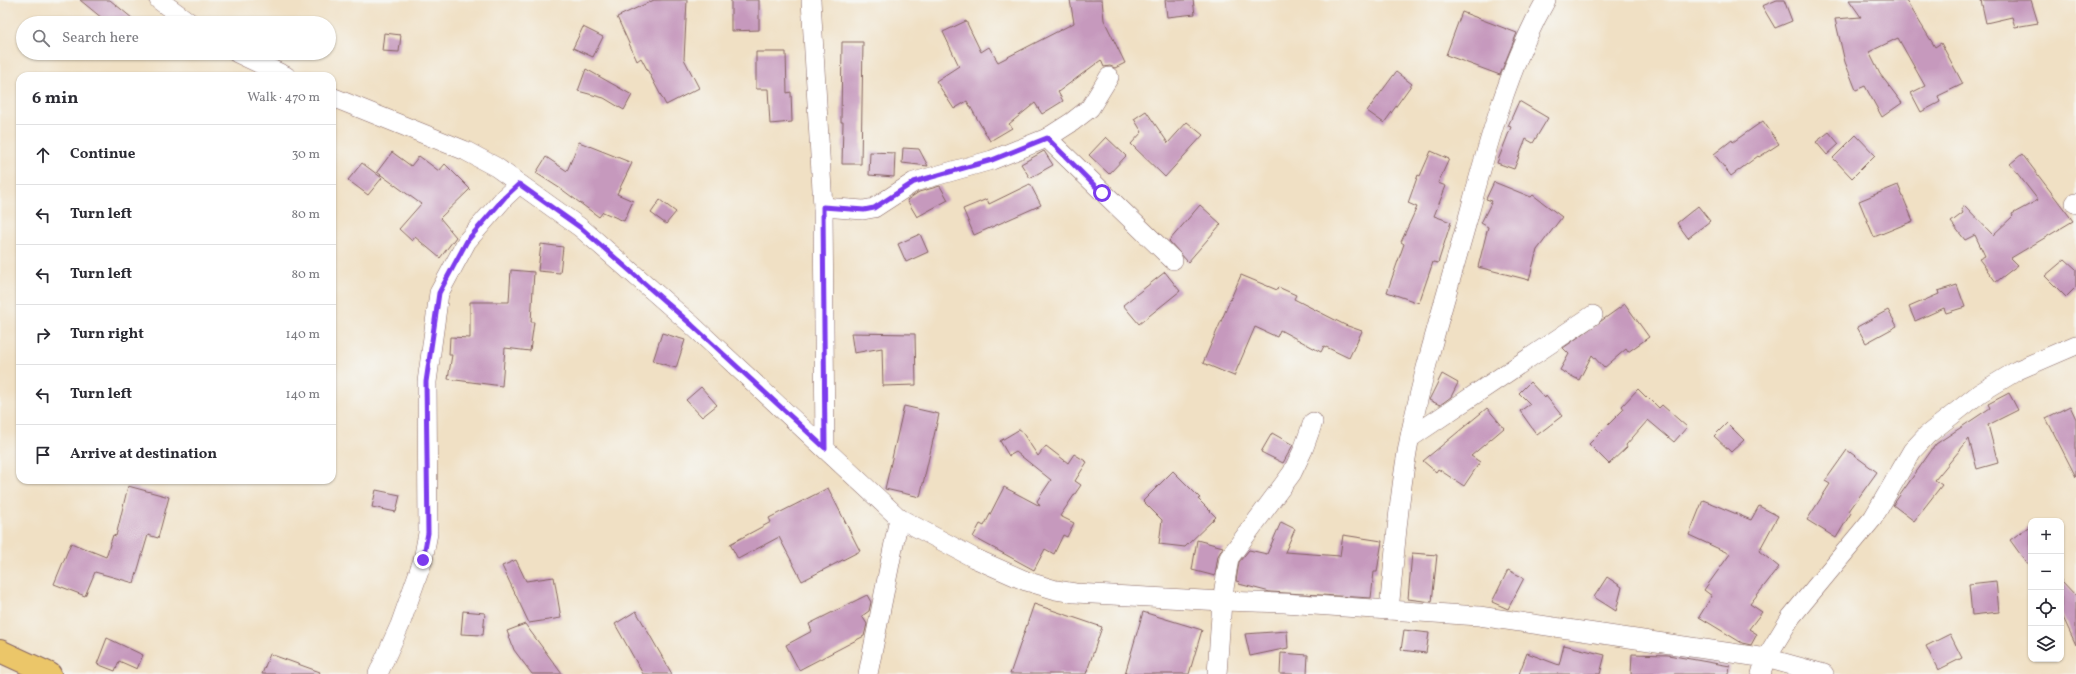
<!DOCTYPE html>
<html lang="en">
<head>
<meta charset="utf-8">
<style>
  :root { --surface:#fff; --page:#f7f7f7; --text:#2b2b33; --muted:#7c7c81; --line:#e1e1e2 }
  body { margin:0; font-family:Vollkorn,serif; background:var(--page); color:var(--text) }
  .controls { position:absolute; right:12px; bottom:12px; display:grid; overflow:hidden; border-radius:8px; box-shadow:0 1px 3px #0004 }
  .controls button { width:36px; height:36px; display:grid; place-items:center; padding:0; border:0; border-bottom:1px solid var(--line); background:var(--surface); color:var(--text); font:20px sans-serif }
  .stop { position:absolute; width:12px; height:12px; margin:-9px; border:3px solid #7c3aed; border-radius:50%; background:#fff }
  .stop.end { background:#7c3aed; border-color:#fff; box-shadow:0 1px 4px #0008 }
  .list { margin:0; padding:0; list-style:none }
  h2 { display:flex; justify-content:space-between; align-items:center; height:52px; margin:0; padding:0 16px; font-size:17px }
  h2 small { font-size:13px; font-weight:400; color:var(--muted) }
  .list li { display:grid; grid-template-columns:26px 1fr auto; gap:12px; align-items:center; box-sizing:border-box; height:60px; padding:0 16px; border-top:1px solid var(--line) }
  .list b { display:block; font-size:15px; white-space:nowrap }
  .list em { font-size:13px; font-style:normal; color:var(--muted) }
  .icon { flex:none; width:22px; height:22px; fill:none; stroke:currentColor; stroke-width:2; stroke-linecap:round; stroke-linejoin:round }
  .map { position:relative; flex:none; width:2076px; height:674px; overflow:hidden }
  .search { position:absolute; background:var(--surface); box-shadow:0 1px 3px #0004; left:16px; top:16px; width:320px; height:44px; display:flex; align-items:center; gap:10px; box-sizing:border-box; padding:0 14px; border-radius:22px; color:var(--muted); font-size:15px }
  .panel { position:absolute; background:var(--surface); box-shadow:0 1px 3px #0004; left:16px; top:72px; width:320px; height:412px; border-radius:12px }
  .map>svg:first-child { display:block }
  .building { fill:#c699bd }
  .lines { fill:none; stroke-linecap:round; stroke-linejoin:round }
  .minor-casing { stroke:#846361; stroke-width:20 }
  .highway-casing { stroke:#846361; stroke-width:24 }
  .minor { stroke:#fff; stroke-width:19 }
  .highway { stroke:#ebc669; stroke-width:22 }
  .route { stroke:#7c3aed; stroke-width:5 }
</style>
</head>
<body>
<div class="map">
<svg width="2076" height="674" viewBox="0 0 2076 674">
  <rect width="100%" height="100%" fill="#f6f6f2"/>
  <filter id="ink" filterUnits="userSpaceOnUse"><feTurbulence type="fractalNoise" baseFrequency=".025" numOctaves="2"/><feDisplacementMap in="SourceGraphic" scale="8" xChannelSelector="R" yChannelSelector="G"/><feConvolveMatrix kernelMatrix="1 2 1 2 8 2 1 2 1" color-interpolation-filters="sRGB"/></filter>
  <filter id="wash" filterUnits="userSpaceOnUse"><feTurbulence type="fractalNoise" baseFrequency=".012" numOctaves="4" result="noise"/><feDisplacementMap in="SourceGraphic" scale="16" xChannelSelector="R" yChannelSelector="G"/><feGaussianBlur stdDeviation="0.9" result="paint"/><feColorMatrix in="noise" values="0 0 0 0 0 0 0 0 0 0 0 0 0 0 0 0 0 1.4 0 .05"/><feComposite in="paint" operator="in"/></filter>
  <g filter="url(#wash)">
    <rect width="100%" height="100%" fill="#f0e0c4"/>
    <g id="blocks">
      <g class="building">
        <polygon points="80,0 110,0 138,23 108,23"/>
        <polygon points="654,0 687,0 684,59 699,88 666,105 641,58 637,61 617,17"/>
        <polygon points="731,0 759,0 759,30 731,31"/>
        <polygon points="1070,0 1102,0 1104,20 1125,63 1115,68 1110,66 1104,67 1101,60 1058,92 1063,101 1042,114 1035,103 1009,124 1012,128 990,141 967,101 954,109 936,81 959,66 943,32 966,21 981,52 989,47 998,62 1074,23"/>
        <polygon points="1165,0 1193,0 1195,14 1167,17"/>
        <polygon points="1777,0 1784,0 1792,21 1775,28 1762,6"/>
        <polygon points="1849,0 1906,0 1935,47 1941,43 1963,84 1938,96 1940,102 1921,112 1911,93 1925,86 1898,38 1869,52 1880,74 1902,103 1882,117 1865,86 1856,90 1845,62 1835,19 1861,17"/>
        <polygon points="1981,0 2031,0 2038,23 2015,27 2012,17 1986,23"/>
        <polygon points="1462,12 1517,33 1500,75 1446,55"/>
        <polygon points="583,27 603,37 593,57 573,48"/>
        <polygon points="384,33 401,35 399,52 382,51"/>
        <polygon points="842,42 863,42 861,164 842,164 843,122 841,122"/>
        <polygon points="756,52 786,52 787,93 791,92 792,122 770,124 768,89 756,89"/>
        <polygon points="586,69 632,95 624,110 604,98 578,91"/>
        <polygon points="1396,72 1412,84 1384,123 1367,111"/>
        <polygon points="1519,101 1548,118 1533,143 1526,139 1514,169 1497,163 1511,127 1508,126"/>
        <polygon points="1146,111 1168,143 1187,122 1203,135 1165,177 1131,144 1142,132 1134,119"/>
        <polygon points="1763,121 1779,144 1759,157 1758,156 1731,176 1714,154 1732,140 1733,142"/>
        <polygon points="1829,132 1839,144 1827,155 1816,142"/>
        <polygon points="1856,135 1875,155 1852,178 1833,158"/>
        <polygon points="1106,137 1126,156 1109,174 1089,155"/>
        <polygon points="579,142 632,163 617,194 633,201 624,221 603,212 599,217 564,191 536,173 546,157 567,171"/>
        <polygon points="903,148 919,149 928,166 902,163"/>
        <polygon points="1044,151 1053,165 1030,178 1021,164"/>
        <polygon points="1431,151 1449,159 1438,183 1446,186 1434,216 1451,222 1438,263 1433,262 1419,303 1387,292 1404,244 1401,242 1417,207 1408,203 1418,175 1420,176"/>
        <polygon points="392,152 411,166 419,156 439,171 445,164 470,189 440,218 456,237 440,258 415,237 412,241 399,229 421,204 377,172"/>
        <polygon points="870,152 895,153 894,177 869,175"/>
        <polygon points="2022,154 2073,221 2011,258 2018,265 1996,282 1979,259 1985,256 1975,235 1965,240 1951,222 1963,213 1961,209 1965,206 1993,235 2013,216 2012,214 2038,200 2010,164"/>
        <polygon points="362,163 382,178 368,195 348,180"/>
        <polygon points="1494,182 1531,197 1533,195 1562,217 1537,250 1529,280 1478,267 1488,227 1481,223 1492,201 1486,199"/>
        <polygon points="1030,184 1041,205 974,235 963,209 987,199 989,204"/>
        <polygon points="1898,185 1913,221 1874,237 1859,201"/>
        <polygon points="940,186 948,200 917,217 907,200 919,192"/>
        <polygon points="660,200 676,212 666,224 651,213"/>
        <polygon points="1200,205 1221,224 1188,262 1169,241"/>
        <polygon points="1698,206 1710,221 1688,238 1677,223"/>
        <polygon points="920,234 928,252 906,262 898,244"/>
        <polygon points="541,244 563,247 560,273 538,271"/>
        <polygon points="2065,259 2076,269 2076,287 2066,297 2045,276"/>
        <polygon points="511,270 534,272 531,322 534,322 530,351 505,348 502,386 448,379 452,355 449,355 450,337 470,338 470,302 509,302"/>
        <polygon points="1165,272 1180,291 1139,324 1123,305"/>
        <polygon points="1241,275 1277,290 1278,287 1296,295 1294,299 1345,325 1362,331 1349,358 1324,346 1321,352 1280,330 1277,337 1255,327 1234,376 1203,363"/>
        <polygon points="1957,285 1965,307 1946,313 1944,308 1915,321 1909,307 1939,294 1938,291"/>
        <polygon points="1625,304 1649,337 1628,352 1626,349 1604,368 1592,355 1579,380 1560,370 1569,354 1563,348"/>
        <polygon points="1888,310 1897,326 1866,343 1857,327"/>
        <polygon points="662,333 685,340 676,368 653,361"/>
        <polygon points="851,333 915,334 916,385 883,386 882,348 854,353"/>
        <polygon points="1442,374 1458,383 1451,397 1440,405 1429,400"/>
        <polygon points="1530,382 1545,398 1546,396 1562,416 1537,435 1520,411 1530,404 1519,393"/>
        <polygon points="701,387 717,405 702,417 686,400"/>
        <polygon points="1638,389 1649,400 1650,399 1659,408 1662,405 1687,427 1674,442 1648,420 1626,445 1627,447 1609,464 1589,444 1624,409 1622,406"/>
        <polygon points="2009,393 2018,410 1988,425 1998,463 1977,469 1969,439 1935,480 1942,485 1914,521 1893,505 1936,444 1990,408 1988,404"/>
        <polygon points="904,406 939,414 920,497 885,489"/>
        <polygon points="2070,406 2076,419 2076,477 2046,418"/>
        <polygon points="1487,408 1504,428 1471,456 1480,462 1464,486 1438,469 1436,472 1423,461"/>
        <polygon points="1727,423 1744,440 1731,452 1714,436"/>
        <polygon points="1020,429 1038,456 1046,446 1068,463 1074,454 1087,462 1075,481 1081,485 1060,516 1074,523 1067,537 1063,535 1054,554 1045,549 1034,570 973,537 980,524 984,526 1004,487 1040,506 1037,501 1051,480 1016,452 1009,456 1000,441"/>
        <polygon points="1272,433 1293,445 1283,463 1261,452"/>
        <polygon points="1847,450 1877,472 1849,511 1851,513 1836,538 1807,520 1830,484 1825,481"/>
        <polygon points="1173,471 1200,498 1198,499 1216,517 1185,547 1159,544 1162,520 1143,501"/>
        <polygon points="128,486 169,497 158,538 148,535 134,583 95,572 85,596 54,584 71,543 106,557 113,535 116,536"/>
        <polygon points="828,488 860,551 802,581 779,537 738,559 730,544 771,522 769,518"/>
        <polygon points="376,490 400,495 396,512 372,507"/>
        <polygon points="1703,500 1751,520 1759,506 1778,516 1759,551 1779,567 1750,604 1762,612 1749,629 1757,634 1751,645 1742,643 1699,617 1712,596 1704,590 1730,554 1689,535"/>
        <polygon points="1281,522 1295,529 1285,552 1340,556 1343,535 1382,541 1377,572 1374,572 1371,598 1270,592 1239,584 1240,582 1236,581 1239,562 1249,550 1267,554"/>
        <polygon points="2031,525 2031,569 2010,540"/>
        <polygon points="1197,540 1223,547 1218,556 1215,576 1192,570"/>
        <polygon points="1412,553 1437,555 1432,602 1408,599"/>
        <polygon points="516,560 526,581 554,577 561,618 529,623 502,566"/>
        <polygon points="1508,570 1524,578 1508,609 1492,602"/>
        <polygon points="1607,577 1622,587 1616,611 1594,597"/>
        <polygon points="2061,580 2076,596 2076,645 2061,613"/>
        <polygon points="1996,581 1999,612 1972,615 1969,584"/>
        <polygon points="867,595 871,602 869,611 862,616 867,624 864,636 799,670 786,645 812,631 809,624"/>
        <polygon points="1034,604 1102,627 1086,674 1010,674"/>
        <polygon points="463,611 485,613 483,635 461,634"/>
        <polygon points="636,611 672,674 643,674 615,624"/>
        <polygon points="1143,612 1202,630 1189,674 1125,674"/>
        <polygon points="525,624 562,674 532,674 514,650 507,631"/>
        <polygon points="1404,630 1429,633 1426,653 1401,650"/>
        <polygon points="1287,631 1288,648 1250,656 1245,634"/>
        <polygon points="1950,634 1962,658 1938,670 1926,646"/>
        <polygon points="107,638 143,655 137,669 119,661 115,671 97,664"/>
        <polygon points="1564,645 1605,655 1600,674 1519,674 1527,653 1559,665"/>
        <polygon points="1281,653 1308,655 1307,674 1280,674"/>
        <polygon points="270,654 320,672 319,674 262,674"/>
        <polygon points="1632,654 1668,655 1730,666 1729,674 1631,674"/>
      </g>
    </g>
  </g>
  <g filter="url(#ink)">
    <use href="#blocks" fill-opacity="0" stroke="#846361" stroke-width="1"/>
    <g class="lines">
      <g class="minor-casing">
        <g id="minor">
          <polyline points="159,0 190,23"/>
          <polyline points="811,0 823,207 825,448"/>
          <polyline points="237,53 286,76"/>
          <polyline points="332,97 466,151 496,167 581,228 692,325 899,518 974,558 1026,581 1056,590 1075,593 1222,601 1284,603 1479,616 1766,658 1824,674"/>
          <polyline points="1047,138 1173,260"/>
          <polyline points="2075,203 2076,204"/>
          <polyline points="823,207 863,210 874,208 914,182 992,160 1047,138 1072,122 1090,108 1109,77"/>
          <polyline points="1410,438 1593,315"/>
          <path d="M1389,610C1395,553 1399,492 1410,436C1425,363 1448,290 1468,218C1487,146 1509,65 1546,0"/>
          <polyline points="378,674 400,625 423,560 428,533 427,382 439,293 467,241 505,197 519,184"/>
          <polyline points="868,674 899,518"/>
          <polyline points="1217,674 1222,601 1229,558 1292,473 1303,450 1313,422"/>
          <polyline points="1761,674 1766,658 1791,617 1873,518 1912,451 1927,435 1980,393 2018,370 2076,345"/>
        </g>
      </g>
      <g class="highway-casing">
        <polyline id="highway" points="0,651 50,674"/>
      </g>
      <use href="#minor" class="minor"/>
      <use href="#highway" class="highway"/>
    </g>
  </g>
  <g class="lines" filter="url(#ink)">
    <polyline class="route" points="423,560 428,533 426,382 439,293 467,241 505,197 519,184 581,228 692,325 825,448 823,207 864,210 874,208 914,182 992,160 1047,138 1102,193"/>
  </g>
</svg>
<div class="controls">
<button>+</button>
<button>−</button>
<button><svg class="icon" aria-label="locate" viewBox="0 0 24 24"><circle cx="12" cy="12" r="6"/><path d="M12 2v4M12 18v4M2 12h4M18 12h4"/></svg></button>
<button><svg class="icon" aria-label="layers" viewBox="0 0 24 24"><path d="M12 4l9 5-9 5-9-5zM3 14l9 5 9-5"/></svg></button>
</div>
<div class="stop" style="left:1102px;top:193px"></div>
<div class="stop end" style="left:423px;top:560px"></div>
<div class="search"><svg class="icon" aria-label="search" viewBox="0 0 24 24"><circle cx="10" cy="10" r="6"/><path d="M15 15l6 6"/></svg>Search here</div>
<section class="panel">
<h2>6 min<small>Walk · 470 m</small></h2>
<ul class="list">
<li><svg class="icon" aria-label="ahead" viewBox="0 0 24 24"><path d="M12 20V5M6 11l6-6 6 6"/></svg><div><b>Continue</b></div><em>30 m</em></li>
<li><svg class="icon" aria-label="left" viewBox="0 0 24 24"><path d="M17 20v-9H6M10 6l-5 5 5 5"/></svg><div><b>Turn left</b></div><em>80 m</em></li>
<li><svg class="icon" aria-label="left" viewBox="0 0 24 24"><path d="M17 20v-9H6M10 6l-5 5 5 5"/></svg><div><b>Turn left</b></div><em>80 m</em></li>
<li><svg class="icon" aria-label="right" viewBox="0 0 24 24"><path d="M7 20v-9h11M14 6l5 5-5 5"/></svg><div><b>Turn right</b></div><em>140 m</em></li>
<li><svg class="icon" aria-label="left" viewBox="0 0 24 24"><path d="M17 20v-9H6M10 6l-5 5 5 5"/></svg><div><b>Turn left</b></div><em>140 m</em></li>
<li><svg class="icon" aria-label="arrive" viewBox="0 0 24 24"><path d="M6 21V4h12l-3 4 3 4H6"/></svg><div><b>Arrive at destination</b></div></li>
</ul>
</section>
</div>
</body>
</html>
